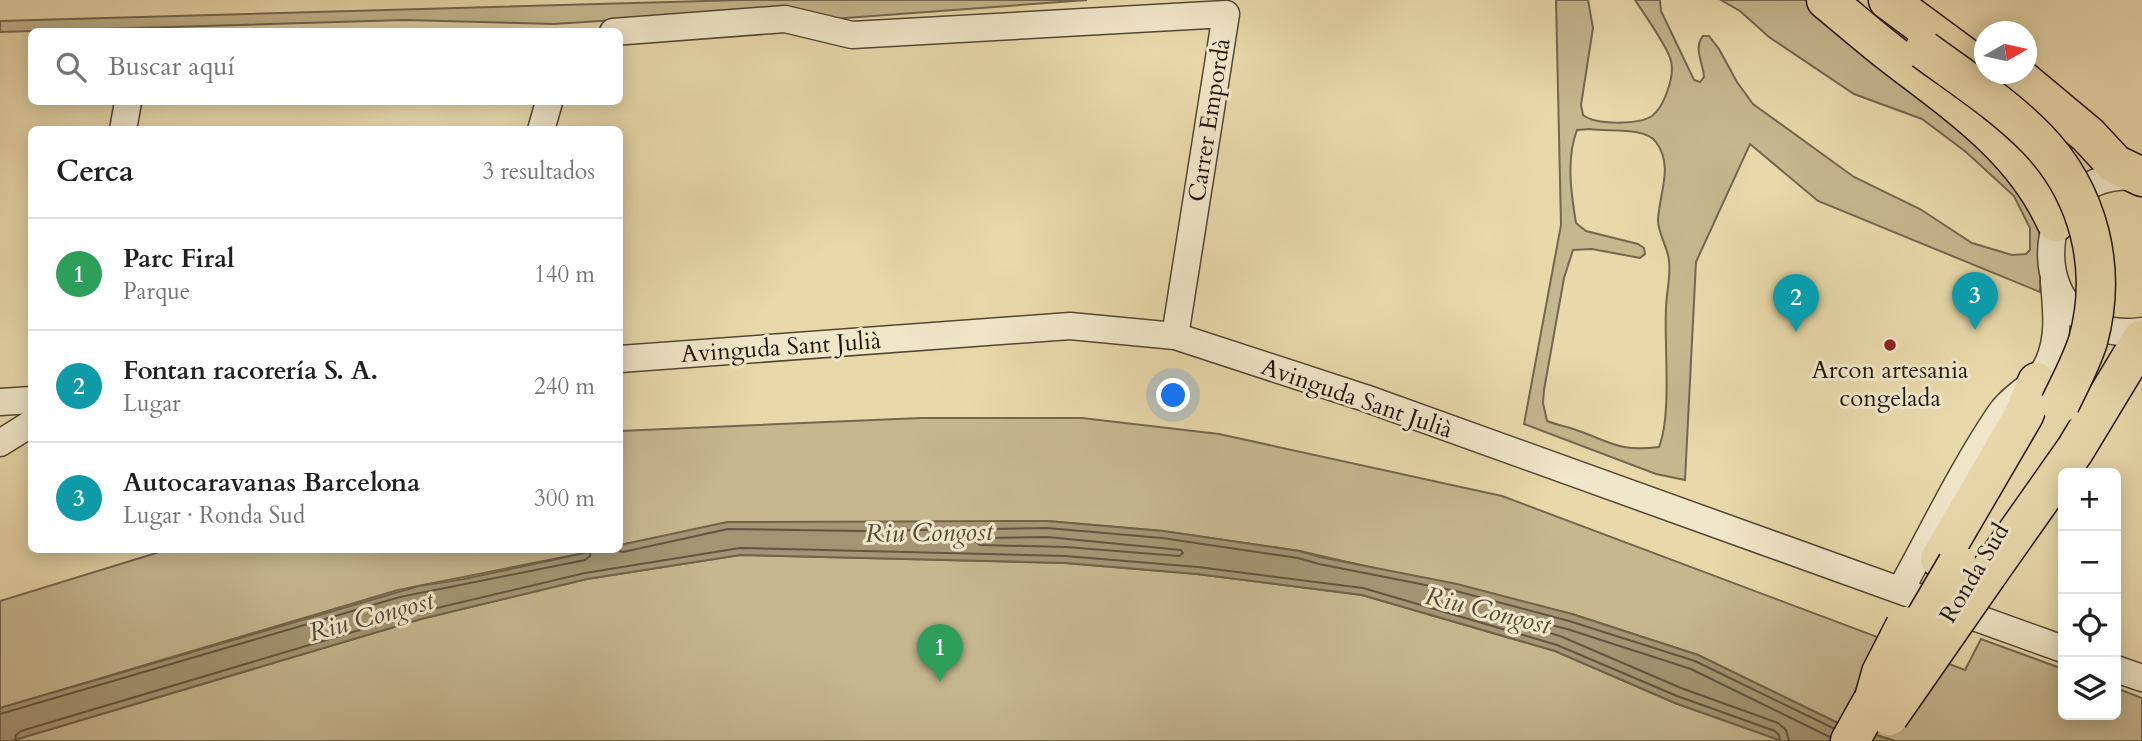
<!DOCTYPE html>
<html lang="es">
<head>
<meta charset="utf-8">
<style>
  :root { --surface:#fff; --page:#f6f6f6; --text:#202124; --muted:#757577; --line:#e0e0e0; --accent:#0b8043 }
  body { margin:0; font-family:Cardo,serif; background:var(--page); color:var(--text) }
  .controls { position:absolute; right:21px; bottom:21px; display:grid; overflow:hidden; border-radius:10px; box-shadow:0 4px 18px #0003 }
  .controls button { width:63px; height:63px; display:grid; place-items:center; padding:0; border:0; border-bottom:2px solid var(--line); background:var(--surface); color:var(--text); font:35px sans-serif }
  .compass { position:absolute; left:1974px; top:21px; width:63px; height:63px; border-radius:50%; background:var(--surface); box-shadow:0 4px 18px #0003; rotate:81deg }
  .you { position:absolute; left:1174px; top:396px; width:24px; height:24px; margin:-18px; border:5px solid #fff; border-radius:50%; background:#1a73e8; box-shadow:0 0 0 10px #1a73e833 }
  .badge { display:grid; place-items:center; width:46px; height:46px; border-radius:50%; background:var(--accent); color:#fff; font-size:23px; font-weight:700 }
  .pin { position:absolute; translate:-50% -58px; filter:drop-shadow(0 2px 4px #0008) }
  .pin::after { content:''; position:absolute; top:37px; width:24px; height:21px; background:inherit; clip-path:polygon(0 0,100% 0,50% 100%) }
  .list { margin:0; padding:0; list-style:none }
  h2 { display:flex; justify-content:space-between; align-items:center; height:91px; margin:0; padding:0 28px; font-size:30px }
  h2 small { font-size:23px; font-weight:400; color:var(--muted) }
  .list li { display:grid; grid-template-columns:46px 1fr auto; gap:21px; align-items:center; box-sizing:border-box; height:112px; padding:0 28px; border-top:2px solid var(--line) }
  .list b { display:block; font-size:26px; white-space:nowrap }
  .list p { margin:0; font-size:23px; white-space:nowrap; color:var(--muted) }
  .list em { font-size:23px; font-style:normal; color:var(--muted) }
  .icon { flex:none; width:38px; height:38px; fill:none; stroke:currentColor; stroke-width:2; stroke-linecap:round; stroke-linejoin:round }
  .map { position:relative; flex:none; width:2142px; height:741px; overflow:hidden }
  .search { position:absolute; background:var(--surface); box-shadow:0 4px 18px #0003; left:28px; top:28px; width:595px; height:77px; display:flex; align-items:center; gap:18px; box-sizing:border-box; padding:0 24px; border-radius:10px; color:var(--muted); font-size:26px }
  .panel { position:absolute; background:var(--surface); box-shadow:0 4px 18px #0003; left:28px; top:126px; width:595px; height:427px; border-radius:10px }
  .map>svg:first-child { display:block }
  .green { fill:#c6b78f; stroke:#74674e; stroke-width:2; fill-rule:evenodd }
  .water { fill:#a49674; stroke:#70634a; stroke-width:2 }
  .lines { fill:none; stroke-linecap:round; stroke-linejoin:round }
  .shore { stroke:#625640; stroke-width:2 }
  .minor-casing { stroke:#534734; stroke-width:29 }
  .highway-casing { stroke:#21170c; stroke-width:41 }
  .minor { stroke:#f0e6c8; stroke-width:26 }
  .highway { stroke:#e8d8aa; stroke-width:38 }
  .highway-bridge-casing { stroke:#21170c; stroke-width:41; stroke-linecap:butt }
  .highway-bridge { stroke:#e8d8aa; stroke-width:38 }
  .poi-dot { fill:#8f2418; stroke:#f0e6c8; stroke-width:2.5 }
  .labels { text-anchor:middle; stroke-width:6; stroke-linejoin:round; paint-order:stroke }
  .street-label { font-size:24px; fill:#21170c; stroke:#f0e6c8 }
  .poi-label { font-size:24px; fill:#21170c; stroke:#f0e6c8 }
  .water-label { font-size:26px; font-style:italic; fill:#554a36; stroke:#f0e6c8 }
</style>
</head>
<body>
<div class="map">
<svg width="2142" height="741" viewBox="0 0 2142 741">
  <rect width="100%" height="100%" fill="#e8d8aa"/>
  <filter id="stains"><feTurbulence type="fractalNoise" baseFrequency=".00286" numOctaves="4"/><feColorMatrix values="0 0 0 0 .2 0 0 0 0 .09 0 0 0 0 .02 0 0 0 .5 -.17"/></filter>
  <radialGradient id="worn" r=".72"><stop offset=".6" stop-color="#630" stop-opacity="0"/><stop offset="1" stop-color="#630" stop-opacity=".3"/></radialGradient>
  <g class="green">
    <polygon points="741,0 1087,0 832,19 691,15 554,24 404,20 0,32 0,21"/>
    <path d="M1556,0H1588L1593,28L1581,105L1583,115C1596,125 1638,125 1652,116C1664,107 1675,76 1671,61C1669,49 1643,12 1635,0H1660L1661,11L1694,80L1700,82L1704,77C1703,62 1693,48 1703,36H1709L1719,49L1737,82L1753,104L1854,177L1920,209L1972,243L2012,255L2026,254L2030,250V228L2014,196L1966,152L1922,119L1854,94L1769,37L1740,11L1721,0H1807L1931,103L2035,201L2041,243L2040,292L1818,201L1750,144L1696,262L1685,480L1656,474L1524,424L1561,225ZM1590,129C1609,132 1645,127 1656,142C1674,166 1659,194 1658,220C1658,234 1668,247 1669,261C1671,278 1666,293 1666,309C1664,346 1672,414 1659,447C1621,452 1612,443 1579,431C1568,427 1557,425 1547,421L1543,403L1544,390L1564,278L1573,250L1592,249L1640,258L1645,254L1644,248L1638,244L1586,231L1576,223C1571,193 1566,159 1577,130Z"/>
    <polygon points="921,418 1082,418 1219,434 1502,496 1965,670 1981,639 2063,669 2063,715 2116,715 2116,688 2142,698 2142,741 1895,741 1838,723 1698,655 1572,614 1300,551 1163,531 1047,521 861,524 735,522 620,545 620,431"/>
    <polygon points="166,550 599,550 398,590 0,708 0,601"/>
    <polygon points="740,555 1065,563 1197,574 1362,595 1555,651 1675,703 1782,741 11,741 421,619 587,579"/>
  </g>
  <polygon class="water" points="1047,521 1163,531 1299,551 1320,557 1457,584 1572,614 1698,655 1838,723 1895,741 1782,741 1675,703 1555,651 1362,595 1197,574 1065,563 740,555 587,579 421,619 11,741 0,741 0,708 419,586 464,579 599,550 620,550 620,545 727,522"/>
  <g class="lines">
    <g class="shore">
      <polygon points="1047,537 1181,550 1183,553 1179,556 1066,547 980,545 976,542 980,538"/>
      <polyline points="615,550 623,552 728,529 861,531 1047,528 1162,538 1298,558 1319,564 1456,591 1569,621 1695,661 1833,728"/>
      <polyline points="0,714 400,597 585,560 590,556 591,550"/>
      <polyline points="15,741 16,735 21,731 420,612 585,573 740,548 1065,556 1198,567 1363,588 1557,645 1677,696 1775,731 1779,735 1780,741"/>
      <polyline points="1789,741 1786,730 1778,723 1681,688 1560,636 1503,620 1501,615 1505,613 1567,629 1691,669 1830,737"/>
    </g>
    <g class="minor-casing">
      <g id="minor">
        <polyline points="613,32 785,19 852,35 1226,14 1175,336"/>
        <polyline points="123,130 128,102"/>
        <polyline points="541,130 549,102"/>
        <path d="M2138,177C2019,167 2024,347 2142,331"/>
        <polyline points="620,359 1070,326 1175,336 1365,398 2063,649"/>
        <polyline points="0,402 32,400"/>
        <polyline points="0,443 32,423"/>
        <path d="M1901,589C1933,531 1962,470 1999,415C2013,393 2039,386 2049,361C2060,335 2056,309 2054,281"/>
        <polyline points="2116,669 2142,678"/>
      </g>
    </g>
    <g class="highway-casing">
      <g id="highway">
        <path d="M1826,0C1847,17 1867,35 1889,52C1953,102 2021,145 2056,222"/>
        <polyline points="1888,0 1984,71"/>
        <polyline points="2015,74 2088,135 2115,164 2142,177"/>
        <polyline points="1940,559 2024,415 2037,382"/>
        <polyline points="1987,575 2075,450 2142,339"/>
        <polyline points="1850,741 1874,698"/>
      </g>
    </g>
    <use href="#minor" class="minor"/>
    <use href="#highway" class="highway"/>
    <g class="highway-bridge-casing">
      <g id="highway-bridge">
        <path d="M1924,50C1962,78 2004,105 2037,139C2089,193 2108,268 2088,341C2081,363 2070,383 2060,404"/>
        <polyline points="1903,656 1957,564"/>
        <polyline points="1874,698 1881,673 1905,626"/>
        <polyline points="1889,716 1987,575"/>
      </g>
    </g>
    <use href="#highway-bridge" class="highway-bridge"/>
  </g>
  <circle class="poi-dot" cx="1890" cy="345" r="7"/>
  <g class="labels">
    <g class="street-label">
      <text transform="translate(1209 120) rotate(-81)" y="8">Carrer Empordà</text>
      <text transform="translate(781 347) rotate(-4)" y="8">Avinguda Sant Julià</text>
      <text transform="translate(1357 398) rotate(19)" y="8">Avinguda Sant Julià</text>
      <text transform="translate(1974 573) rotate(-59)" y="8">Ronda Sud</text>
    </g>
    <g class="poi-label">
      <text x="1890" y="378">Arcon artesania<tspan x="1890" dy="28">congelada</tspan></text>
    </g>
    <g class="water-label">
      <text transform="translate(929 532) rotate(-1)" y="9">Riu Congost</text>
      <text transform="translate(1488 610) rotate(14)" y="9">Riu Congost</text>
      <text transform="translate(371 616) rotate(-15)" y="9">Riu Congost</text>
    </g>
  </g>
  <rect width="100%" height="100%" filter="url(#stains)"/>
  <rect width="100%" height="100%" fill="url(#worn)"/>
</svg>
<div class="controls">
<button>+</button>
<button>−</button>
<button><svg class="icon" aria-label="locate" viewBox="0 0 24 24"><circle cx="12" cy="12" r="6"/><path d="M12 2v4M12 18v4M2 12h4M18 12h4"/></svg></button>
<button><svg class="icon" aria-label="layers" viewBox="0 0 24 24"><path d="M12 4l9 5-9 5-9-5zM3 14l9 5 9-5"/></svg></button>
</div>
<svg class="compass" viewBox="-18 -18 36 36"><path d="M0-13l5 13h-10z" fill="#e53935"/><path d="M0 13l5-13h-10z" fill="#757577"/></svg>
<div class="you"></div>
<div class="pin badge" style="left:940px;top:682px;background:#2e9e5b">1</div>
<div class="pin badge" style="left:1796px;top:332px;background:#0f9aa8">2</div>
<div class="pin badge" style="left:1975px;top:330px;background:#0f9aa8">3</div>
<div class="search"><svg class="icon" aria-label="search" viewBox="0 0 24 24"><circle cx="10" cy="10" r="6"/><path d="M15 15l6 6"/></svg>Buscar aquí</div>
<section class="panel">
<h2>Cerca<small>3 resultados</small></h2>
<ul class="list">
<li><span class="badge" style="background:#2e9e5b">1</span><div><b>Parc Firal</b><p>Parque</p></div><em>140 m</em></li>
<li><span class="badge" style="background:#0f9aa8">2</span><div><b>Fontan racorería S. A.</b><p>Lugar</p></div><em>240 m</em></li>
<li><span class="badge" style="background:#0f9aa8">3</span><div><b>Autocaravanas Barcelona</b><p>Lugar · Ronda Sud</p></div><em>300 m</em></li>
</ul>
</section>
</div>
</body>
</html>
